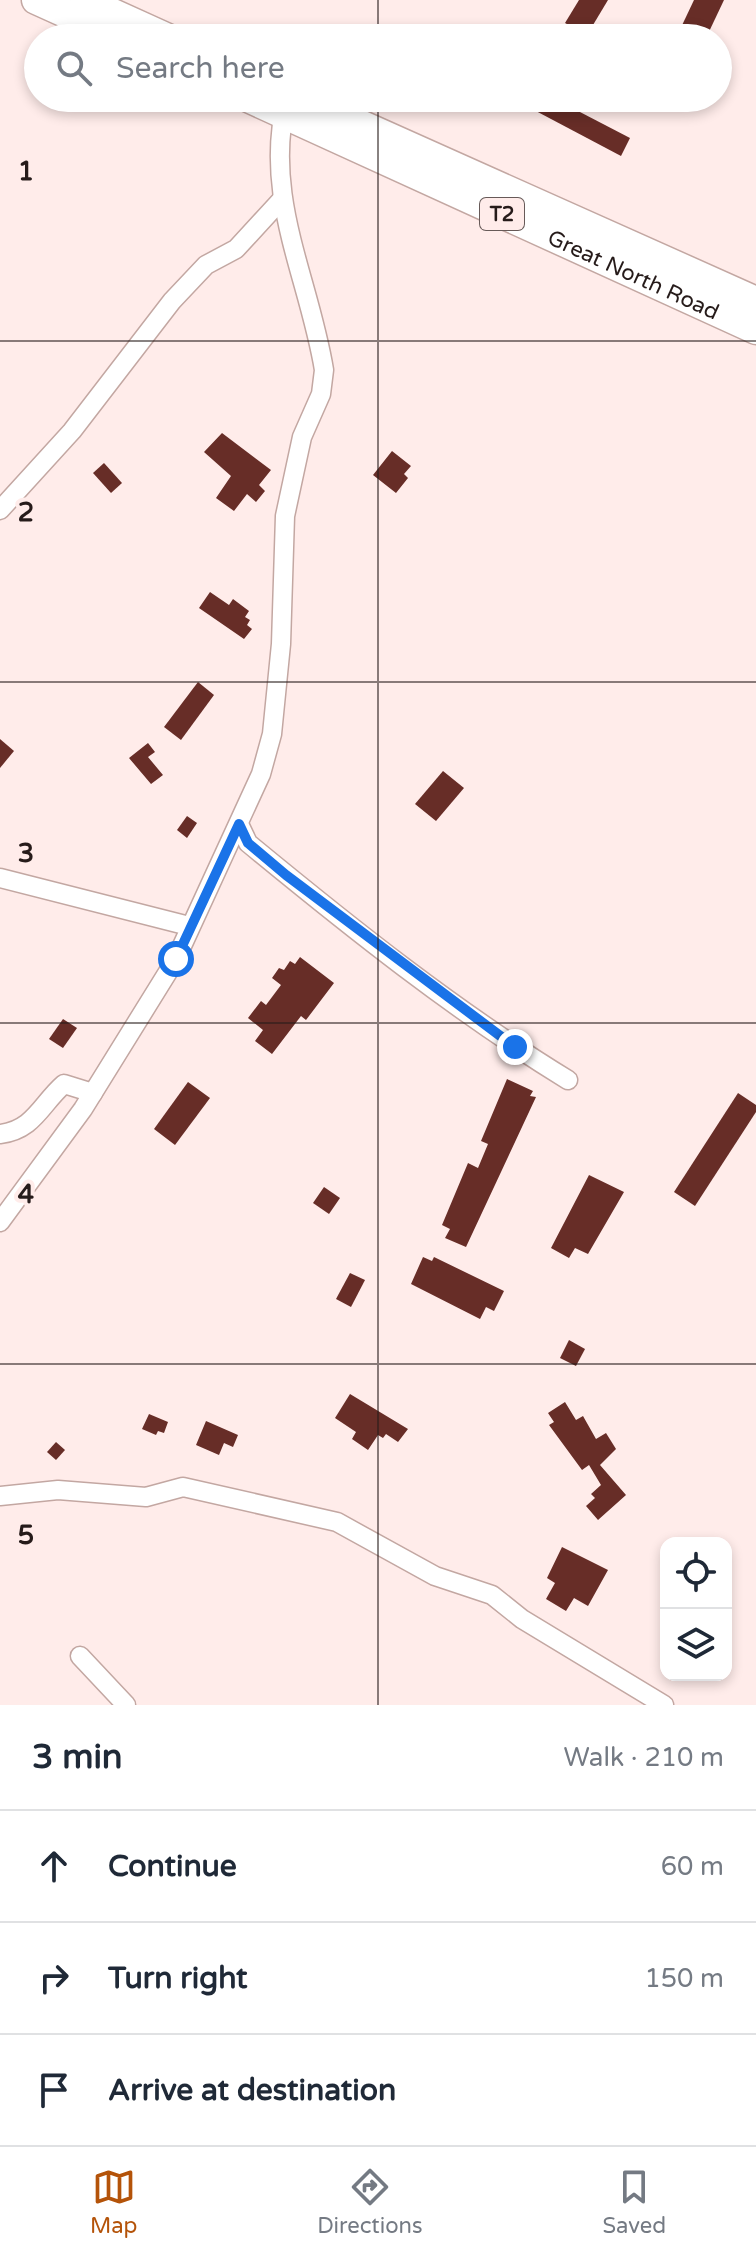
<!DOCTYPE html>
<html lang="en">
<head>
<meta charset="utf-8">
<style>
  :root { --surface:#fff; --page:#f2f2f3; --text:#1f2937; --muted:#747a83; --line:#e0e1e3; --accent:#b45309 }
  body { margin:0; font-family:"Varela Round",sans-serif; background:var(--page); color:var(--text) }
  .controls { position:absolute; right:24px; bottom:24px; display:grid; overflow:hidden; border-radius:16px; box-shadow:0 4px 12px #0003 }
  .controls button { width:72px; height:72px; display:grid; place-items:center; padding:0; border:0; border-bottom:2px solid var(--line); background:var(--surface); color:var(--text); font:40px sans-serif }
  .stop { position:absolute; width:24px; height:24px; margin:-18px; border:6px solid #1a73e8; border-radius:50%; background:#fff }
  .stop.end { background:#1a73e8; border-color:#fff; box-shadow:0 2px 8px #0008 }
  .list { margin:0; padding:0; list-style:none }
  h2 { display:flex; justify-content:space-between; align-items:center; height:104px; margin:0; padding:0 32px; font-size:34px }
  h2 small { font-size:26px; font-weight:400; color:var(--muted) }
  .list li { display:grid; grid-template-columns:52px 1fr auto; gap:24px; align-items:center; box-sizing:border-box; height:112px; padding:0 32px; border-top:2px solid var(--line) }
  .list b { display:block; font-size:30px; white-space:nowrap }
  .list em { font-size:26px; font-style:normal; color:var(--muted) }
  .icon { flex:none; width:44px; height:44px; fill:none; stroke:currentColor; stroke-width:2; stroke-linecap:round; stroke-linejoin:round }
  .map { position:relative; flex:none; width:756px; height:1705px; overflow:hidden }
  .search { position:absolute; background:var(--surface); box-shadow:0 4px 12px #0003; left:24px; right:24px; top:24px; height:88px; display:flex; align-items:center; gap:20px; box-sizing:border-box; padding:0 28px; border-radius:44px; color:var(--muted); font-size:30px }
  .sheet { height:440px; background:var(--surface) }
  nav { display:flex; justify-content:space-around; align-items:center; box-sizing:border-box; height:112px; border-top:2px solid var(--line); background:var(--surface); font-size:22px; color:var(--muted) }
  nav a { display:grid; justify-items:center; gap:4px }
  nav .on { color:var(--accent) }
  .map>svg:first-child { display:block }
  .building { fill:#672d27 }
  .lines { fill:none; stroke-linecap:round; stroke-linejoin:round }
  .minor-casing { stroke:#c3a7a2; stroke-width:21 }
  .highway-casing { stroke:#c3a7a2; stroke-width:31 }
  .minor { stroke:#fff; stroke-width:18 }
  .highway { stroke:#fff; stroke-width:28 }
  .route { stroke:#1a73e8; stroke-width:10 }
  .grid { fill:none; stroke:#261b1a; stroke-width:2; stroke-opacity:0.55 }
  .labels { text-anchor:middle; stroke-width:8; stroke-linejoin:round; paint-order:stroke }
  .shield { fill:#ffecea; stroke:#675a58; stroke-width:2 }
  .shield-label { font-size:20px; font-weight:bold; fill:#261b1a }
  .street-label { font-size:22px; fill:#261b1a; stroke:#ffecea }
  .grid-label { font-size:26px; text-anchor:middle; font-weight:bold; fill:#261b1a; stroke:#ffecea; stroke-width:8; stroke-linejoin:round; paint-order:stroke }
</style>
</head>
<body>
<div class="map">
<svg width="756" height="1705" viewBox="0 0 756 1705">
  <rect width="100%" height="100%" fill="#ffecea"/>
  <g class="building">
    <polygon points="579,0 608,0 587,35 565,23"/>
    <polygon points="694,0 724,0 706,38 676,38"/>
    <polygon points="541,98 553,98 630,138 621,156 534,110"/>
    <polygon points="222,433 271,470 259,485 265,491 256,502 247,494 234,511 216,498 231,476 204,452"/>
    <polygon points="392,451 411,466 404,474 408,478 396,493 373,475"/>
    <polygon points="104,463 122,483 111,493 93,473"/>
    <polygon points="210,592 229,605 233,599 249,611 245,617 250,620 247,625 252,629 244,639 199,608"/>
    <polygon points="198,682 214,695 181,740 164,727"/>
    <polygon points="0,739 14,751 0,768"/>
    <polygon points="148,743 155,752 148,757 163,775 151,784 129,758"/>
    <polygon points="443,771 464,788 436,821 415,804"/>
    <polygon points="187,816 197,823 187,838 177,830"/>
    <polygon points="300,957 334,983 306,1020 301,1016 272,1054 255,1041 263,1030 248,1018 261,1001 266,1005 281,985 272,978 279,968 284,970 290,961 295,964"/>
    <polygon points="63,1019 77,1028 63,1048 49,1039"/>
    <polygon points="507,1079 533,1091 530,1096 536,1097 466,1247 445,1238 450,1229 442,1225 468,1163 478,1168 488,1144 481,1141"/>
    <polygon points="188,1082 210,1098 175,1145 154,1129"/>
    <polygon points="738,1093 756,1105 756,1112 695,1206 674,1192"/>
    <polygon points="589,1175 624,1192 588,1254 575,1248 569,1258 551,1248"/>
    <polygon points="324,1187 340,1198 329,1214 313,1203"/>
    <polygon points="423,1257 432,1261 434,1257 504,1291 494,1311 486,1307 480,1319 411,1284"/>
    <polygon points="350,1273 365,1280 351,1307 336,1299"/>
    <polygon points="569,1340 585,1349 576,1366 560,1358"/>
    <polygon points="350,1394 408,1429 398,1442 386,1434 383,1438 378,1435 368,1450 352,1439 356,1432 335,1418"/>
    <polygon points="565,1402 576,1420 583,1416 596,1439 606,1433 616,1449 600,1465 626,1495 598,1520 586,1506 595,1498 591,1494 601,1485 589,1465 582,1470 549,1425 554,1422 548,1413"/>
    <polygon points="149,1414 168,1422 164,1433 158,1431 156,1435 142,1429"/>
    <polygon points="206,1421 238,1435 233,1447 224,1443 219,1455 196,1445"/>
    <polygon points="56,1442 65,1450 56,1460 47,1452"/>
    <polygon points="562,1547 608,1570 588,1606 574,1598 566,1611 546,1599 555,1583 547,1578"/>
  </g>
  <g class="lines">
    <g class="minor-casing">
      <g id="minor">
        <polyline points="0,510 72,431 172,301 206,265 236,249 282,199"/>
        <path d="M239,824L248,843C350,927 455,1011 568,1080"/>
        <polyline points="0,878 189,926"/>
        <path d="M0,1134C34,1130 41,1104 64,1084L93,1093"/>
        <path d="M0,1222L83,1109L176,959L261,774L272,734L281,644L285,516L302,437L321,394L324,370C309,277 262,196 287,98"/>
        <polyline points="0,1496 58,1490 146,1497 183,1487 337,1522 435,1576 492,1595 522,1619 664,1705"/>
        <polyline points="80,1656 126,1705"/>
      </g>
    </g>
    <g class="highway-casing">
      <g id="highway">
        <polyline points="36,0 120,38"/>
        <polyline points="84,0 168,38"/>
        <path id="s1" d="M248,98L756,330"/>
        <polyline points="302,98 756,301"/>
      </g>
    </g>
    <use href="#minor" class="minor"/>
    <use href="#highway" class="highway"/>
  </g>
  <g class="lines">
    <polyline class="route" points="176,959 239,824 248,843 286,875 515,1047"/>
  </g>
  <path class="grid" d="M378,0V38M378,98V1705M0,341H756M0,682H756M0,1023H756M0,1364H756"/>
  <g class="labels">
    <rect class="shield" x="480" y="198" width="44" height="32" rx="6"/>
    <g class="shield-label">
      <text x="502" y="221">T2</text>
    </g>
    <g class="street-label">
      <text dy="8" stroke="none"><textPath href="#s1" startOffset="424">Great North Road</textPath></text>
    </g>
  </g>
  <g class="grid-label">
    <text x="26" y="180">1</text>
    <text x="26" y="521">2</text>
    <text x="26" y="862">3</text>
    <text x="26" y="1203">4</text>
    <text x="26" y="1544">5</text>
  </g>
</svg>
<div class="controls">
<button><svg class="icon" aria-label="locate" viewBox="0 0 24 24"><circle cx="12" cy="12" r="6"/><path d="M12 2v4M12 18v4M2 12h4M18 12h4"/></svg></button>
<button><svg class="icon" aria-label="layers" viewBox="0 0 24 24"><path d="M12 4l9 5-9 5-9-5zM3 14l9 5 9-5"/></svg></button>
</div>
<div class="stop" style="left:176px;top:959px"></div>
<div class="stop end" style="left:515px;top:1047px"></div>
<div class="search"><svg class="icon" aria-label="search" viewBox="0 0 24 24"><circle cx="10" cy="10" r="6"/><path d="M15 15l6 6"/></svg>Search here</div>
</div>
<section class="sheet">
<h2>3 min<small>Walk · 210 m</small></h2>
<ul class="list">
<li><svg class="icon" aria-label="ahead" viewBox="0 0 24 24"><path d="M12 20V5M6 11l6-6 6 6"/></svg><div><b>Continue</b></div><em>60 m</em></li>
<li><svg class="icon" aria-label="right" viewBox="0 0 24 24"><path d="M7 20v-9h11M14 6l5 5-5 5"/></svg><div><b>Turn right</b></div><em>150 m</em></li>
<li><svg class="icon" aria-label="arrive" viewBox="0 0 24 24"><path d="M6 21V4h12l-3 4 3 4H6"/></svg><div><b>Arrive at destination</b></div></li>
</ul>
</section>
<nav>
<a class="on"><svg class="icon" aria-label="map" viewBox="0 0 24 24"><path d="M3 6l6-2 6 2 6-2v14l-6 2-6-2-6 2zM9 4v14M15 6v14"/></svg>Map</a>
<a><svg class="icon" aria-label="directions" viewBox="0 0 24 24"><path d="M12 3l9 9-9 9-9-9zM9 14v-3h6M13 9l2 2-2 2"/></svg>Directions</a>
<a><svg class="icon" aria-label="saved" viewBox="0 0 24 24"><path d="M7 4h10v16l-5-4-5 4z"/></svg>Saved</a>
</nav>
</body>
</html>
